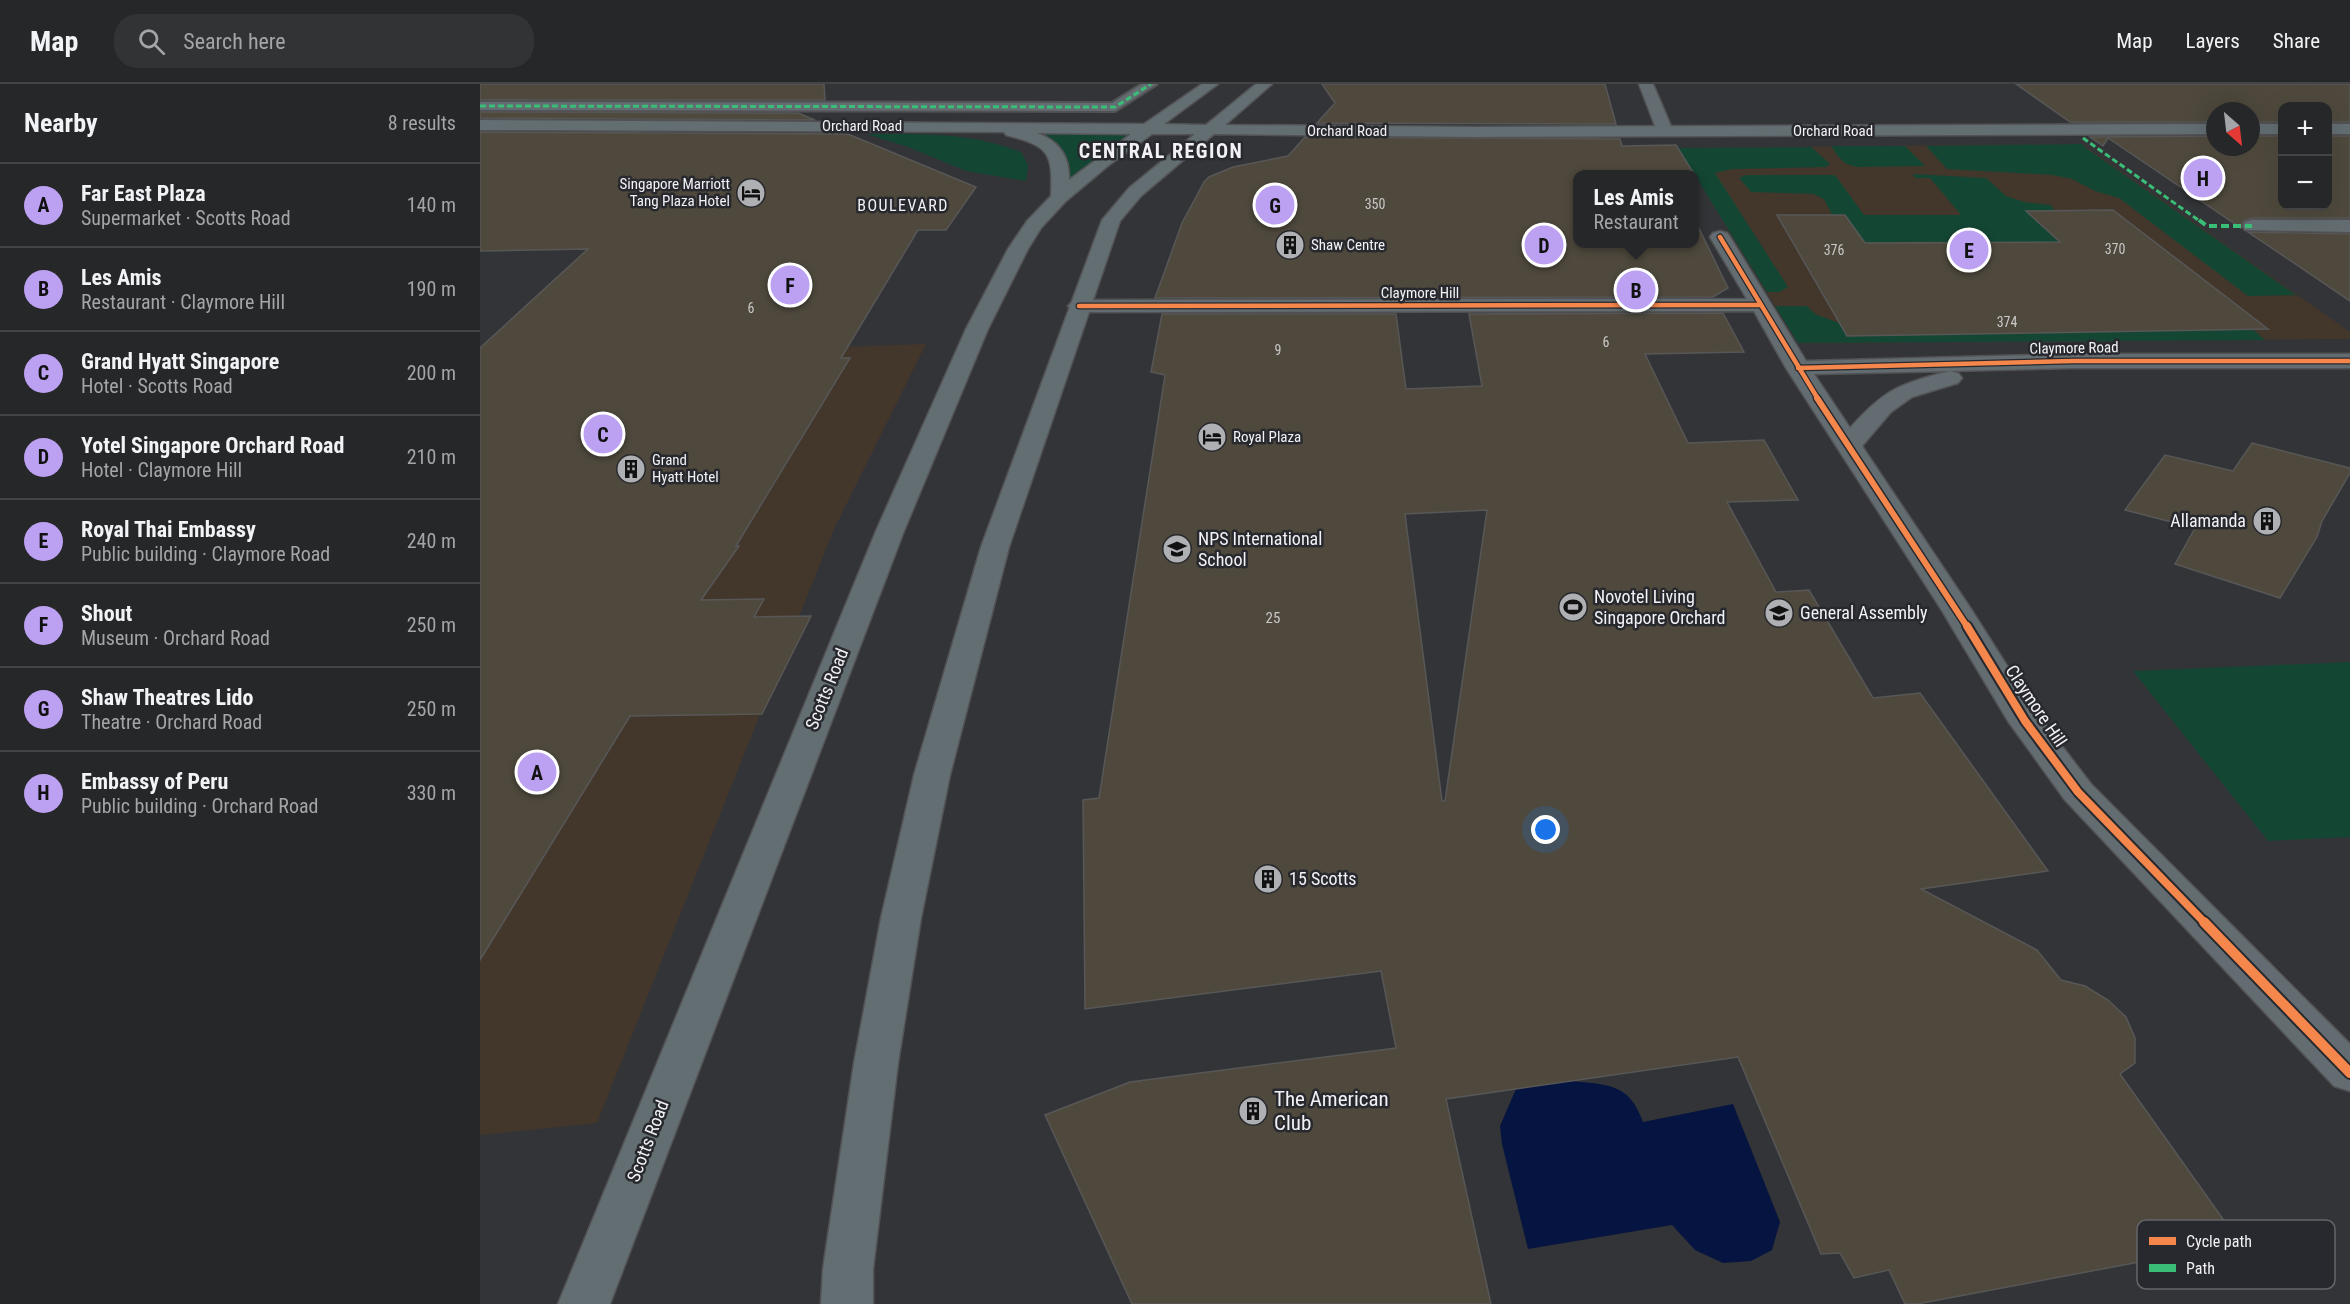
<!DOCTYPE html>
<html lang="en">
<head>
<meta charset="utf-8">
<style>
  :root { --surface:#262729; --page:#323335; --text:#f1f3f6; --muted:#a4a5a8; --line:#424446; --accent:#bca0f2 }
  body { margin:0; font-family:"Roboto Condensed",sans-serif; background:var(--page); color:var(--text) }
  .controls { position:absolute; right:18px; top:18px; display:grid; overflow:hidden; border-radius:12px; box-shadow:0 6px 24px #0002 }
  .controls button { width:54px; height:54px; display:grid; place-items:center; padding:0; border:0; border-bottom:2px solid var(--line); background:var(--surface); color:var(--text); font:30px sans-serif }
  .compass { position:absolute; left:1726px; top:18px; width:54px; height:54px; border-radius:50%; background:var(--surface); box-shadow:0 6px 24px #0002; rotate:152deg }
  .you { position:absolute; left:1066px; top:746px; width:21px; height:21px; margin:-15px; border:4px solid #fff; border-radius:50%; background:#1a73e8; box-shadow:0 0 0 9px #1a73e833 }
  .badge { display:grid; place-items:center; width:39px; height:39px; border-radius:50%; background:var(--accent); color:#111; font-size:20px; font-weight:700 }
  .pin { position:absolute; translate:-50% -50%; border:3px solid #fff; box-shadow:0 2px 6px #0006 }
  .popup { position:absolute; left:1093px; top:86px; width:126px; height:78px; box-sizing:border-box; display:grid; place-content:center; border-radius:12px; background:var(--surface); filter:drop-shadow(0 2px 4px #0005); font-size:20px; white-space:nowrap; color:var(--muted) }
  .popup b { font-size:22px; color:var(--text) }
  .popup::after { content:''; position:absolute; left:50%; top:100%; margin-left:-12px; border:12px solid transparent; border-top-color:var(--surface) }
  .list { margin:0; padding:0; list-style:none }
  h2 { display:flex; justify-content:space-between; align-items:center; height:78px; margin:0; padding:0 24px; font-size:26px }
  h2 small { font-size:20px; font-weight:400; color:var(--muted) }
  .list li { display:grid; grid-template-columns:39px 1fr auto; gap:18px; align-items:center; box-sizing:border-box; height:84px; padding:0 24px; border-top:2px solid var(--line) }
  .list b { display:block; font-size:22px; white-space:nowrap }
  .list p { margin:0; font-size:20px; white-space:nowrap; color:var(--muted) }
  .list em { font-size:20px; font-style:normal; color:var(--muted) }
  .icon { flex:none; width:33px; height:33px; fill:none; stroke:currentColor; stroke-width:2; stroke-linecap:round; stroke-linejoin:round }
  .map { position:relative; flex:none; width:1870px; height:1220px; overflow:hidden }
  header { display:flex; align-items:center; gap:36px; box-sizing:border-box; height:84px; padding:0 30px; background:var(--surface); border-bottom:2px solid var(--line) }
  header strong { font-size:28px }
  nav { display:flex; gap:33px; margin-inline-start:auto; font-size:21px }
  .search { width:420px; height:54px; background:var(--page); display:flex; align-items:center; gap:15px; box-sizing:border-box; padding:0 21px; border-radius:24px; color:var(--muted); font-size:22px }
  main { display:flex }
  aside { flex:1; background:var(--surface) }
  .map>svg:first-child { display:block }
  .commercial { fill:#43372c }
  .green { fill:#144634 }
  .water { fill:#051440 }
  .building { fill:#4f493d; stroke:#585757; stroke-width:1.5; fill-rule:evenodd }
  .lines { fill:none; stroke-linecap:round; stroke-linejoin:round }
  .pedestrian-casing { stroke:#525255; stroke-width:4 }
  .minor-casing { stroke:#525255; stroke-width:3 }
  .primary-casing { stroke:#525255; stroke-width:3 }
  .pedestrian { fill:#636d71; fill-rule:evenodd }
  .minor { fill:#636d71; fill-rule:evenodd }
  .primary { fill:#636e72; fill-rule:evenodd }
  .quiet-far1 { stroke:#3abd76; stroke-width:3; stroke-dasharray:6 3; stroke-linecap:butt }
  .quiet { stroke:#3abd76; stroke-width:4; stroke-dasharray:8 4; stroke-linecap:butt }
  .cycleway-far3-casing { stroke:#28292e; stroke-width:7 }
  .cycleway-far2-casing { stroke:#28292e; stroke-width:9 }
  .cycleway-far1-casing { stroke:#28292e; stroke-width:12 }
  .cycleway-casing { stroke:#28292e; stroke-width:14 }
  .cycleway-far3 { stroke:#f5874c; stroke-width:4.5 }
  .cycleway-far2 { stroke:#f5874c; stroke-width:6 }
  .cycleway-far1 { stroke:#f5874c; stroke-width:8 }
  .cycleway { stroke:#f5874c; stroke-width:10 }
  .labels { text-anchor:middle; stroke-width:5; stroke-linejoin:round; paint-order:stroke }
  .far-number-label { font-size:14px; fill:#c9c8c8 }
  .far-street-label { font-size:15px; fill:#f2f2f6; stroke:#28292e }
  .far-poi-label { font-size:15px; fill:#f2f2f6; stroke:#28292e; text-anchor:start }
  .number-label { font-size:15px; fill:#c9c8c8 }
  .far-neighbourhood-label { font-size:16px; letter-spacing:1.5px; fill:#f2f2f6; stroke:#28292e }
  .poi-label { font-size:18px; fill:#f2f2f6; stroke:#28292e; text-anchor:start }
  .street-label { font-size:18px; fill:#f2f2f6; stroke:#28292e }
  .far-district-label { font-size:20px; font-weight:bold; letter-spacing:1.5px; fill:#f2f2f6; stroke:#28292e }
  .near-poi-label { font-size:21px; fill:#f2f2f6; stroke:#28292e; text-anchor:start }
  .key { fill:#28292e; stroke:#65656a; stroke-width:1.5 }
  .key-label { font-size:16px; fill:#f2f2f6 }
</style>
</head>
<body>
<header>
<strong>Map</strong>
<div class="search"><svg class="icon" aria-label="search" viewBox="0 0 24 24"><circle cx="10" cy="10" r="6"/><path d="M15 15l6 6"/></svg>Search here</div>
<nav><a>Map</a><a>Layers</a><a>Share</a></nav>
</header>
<main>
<aside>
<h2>Nearby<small>8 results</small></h2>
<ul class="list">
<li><span class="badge">A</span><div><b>Far East Plaza</b><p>Supermarket · Scotts Road</p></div><em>140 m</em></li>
<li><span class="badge">B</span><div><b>Les Amis</b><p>Restaurant · Claymore Hill</p></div><em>190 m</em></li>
<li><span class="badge">C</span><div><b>Grand Hyatt Singapore</b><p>Hotel · Scotts Road</p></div><em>200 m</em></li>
<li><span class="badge">D</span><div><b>Yotel Singapore Orchard Road</b><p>Hotel · Claymore Hill</p></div><em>210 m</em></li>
<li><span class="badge">E</span><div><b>Royal Thai Embassy</b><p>Public building · Claymore Road</p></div><em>240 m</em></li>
<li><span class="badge">F</span><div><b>Shout</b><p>Museum · Orchard Road</p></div><em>250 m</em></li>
<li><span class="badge">G</span><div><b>Shaw Theatres Lido</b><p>Theatre · Orchard Road</p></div><em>250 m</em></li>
<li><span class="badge">H</span><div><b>Embassy of Peru</b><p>Public building · Orchard Road</p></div><em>330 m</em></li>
</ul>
</aside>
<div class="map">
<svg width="1870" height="1220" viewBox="0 0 1870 1220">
  <rect width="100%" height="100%" fill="#333437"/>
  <g class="commercial">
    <polygon points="1602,60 1870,248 1870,255 1318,259 1198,64"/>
    <polygon points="446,260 354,445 117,1039 0,1051 0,276"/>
  </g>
  <g class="green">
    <polygon points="671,44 580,113 575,69 539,49"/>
    <path d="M387,50C440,50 491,48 541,68L548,81L546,97L486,87L428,63Z"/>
    <polygon points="1602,60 1606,64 1816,211 1768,212 1639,114 1615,107 1592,95 1572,91 1467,85 1446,62"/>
    <path d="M1351,62H1425L1445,82L1378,83C1363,81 1359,74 1351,62Z"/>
    <polygon points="1331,63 1350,80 1346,83 1252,85 1235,89 1308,203 1299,208 1287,208 1198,64"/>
    <polygon points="1433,90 1506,94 1526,112 1544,118 1571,121 1575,127 1547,128 1580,158 1385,159 1352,131 1344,115 1333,110 1271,108 1259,94 1266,91 1355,91 1384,131 1481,131 1450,94 1435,94"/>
    <polygon points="1295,222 1327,222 1335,230 1372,244 1769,242 1785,256 1318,259"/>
    <polygon points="1870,578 1870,753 1788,757 1653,587"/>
  </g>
  <path class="water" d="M1092,997C1129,1001 1149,999 1163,1038L1253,1020L1300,1138L1292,1166L1271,1177L1243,1179L1215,1166L1192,1141L1048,1165L1022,1060L1020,1042L1036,1005Z"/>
  <g class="building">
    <polygon points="0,0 344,0 345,16 0,16"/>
    <polygon points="842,0 1125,0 1136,40 837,39 855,19"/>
    <polygon points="1536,0 1870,0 1870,38 1848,38 1848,22 1803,22 1803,38 1771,38 1771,27 1735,27 1735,38 1590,38"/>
    <polygon points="0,28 318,29 335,36 0,34"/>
    <polygon points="0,48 368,50 496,103 466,146 438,146 361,274 370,274 256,462 259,462 221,516 284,515 274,533 331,532 282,630 150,632 0,876 0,264 108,165 0,167"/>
    <polygon points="1735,52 1735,63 1771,63 1771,52 1803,52 1803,122 1848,122 1848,52 1870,52 1870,134 1772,134 1763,137 1761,144 1628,54 1623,62 1610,53"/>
    <polygon points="825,53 1140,55 1142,62 1196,61 1214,90 1098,90 1098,159 1215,159 1215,136 1248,204 1233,213 675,214 702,139 724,98 729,93 753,83 808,72"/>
    <polygon points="1633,126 1788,245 1367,252 1297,131 1365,131 1385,159 1580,158 1546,127"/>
    <polygon points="1768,148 1870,150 1870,217"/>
    <path d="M1243,229L1264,268L1165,270L1208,359L1284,356L1318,416L1247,418L1296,508L1329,506L1393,614L1440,609L1568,787L1441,805L1557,866L1581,896L1605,902L1628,916L1646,933L1655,954V979L1640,990L1760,1159L1437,1220H1425L1409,1186L1374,1194L1360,1169L1341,1170L1258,973L966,1015L1011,1220H652L565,1031L650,998L916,964L901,887L605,925L603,716L619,714L685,291L671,288L682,230H916L926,305L1002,302L989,230ZM1007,426L965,717H962L925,430Z"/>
    <polygon points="1772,359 1870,384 1870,389 1842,437 1837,453 1800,514 1695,480 1715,444 1645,426 1685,371 1753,387"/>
  </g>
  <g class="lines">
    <g class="pedestrian-casing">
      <polygon id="pedestrian" points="662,0 677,0 635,27 0,26 0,18 632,19"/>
    </g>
    <g class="minor-casing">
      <g id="minor">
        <polygon points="1159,0 1173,0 1193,47 1191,50 1179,50 1177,47"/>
        <polygon points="1772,136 1870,136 1870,148 1765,146 1763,142 1765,138"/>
        <path d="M1240,147L1247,149L1250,153L1326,277L1593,270H1870V284H1593L1470,287L1478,289L1482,294L1478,299L1432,313L1411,328L1382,362L1491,525L1559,632L1611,700L1870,960V1007L1854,1002L1585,716L1528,637L1461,525L1306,284L1274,227L599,228L592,226L588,222L592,218L599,216L1267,215L1230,153L1233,149ZM1470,287C1419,300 1405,305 1370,344L1334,290Z"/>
      </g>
    </g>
    <g class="primary-casing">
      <g id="primary">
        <path d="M722,0H738L684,40L726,41L776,0H792L745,41L993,43L1735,40V50L993,53L734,50L661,112L640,137L529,463L470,691L441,834L418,979L393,1185V1220H341L343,1185L374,979L401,834L434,691L501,463L622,136L649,104L715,50H672L629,81L586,117L561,144L548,165L508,245L424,447L130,1220H78L396,447L486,245L528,165L547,137L571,112C573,68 569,62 526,51L524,48L0,46V36L664,40ZM557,49L651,50L589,96C590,73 579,57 557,49Z"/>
        <rect x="1771" y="40" width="31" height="10"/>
        <rect x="1848" y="40" width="22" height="10"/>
      </g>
    </g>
    <use href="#pedestrian" class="pedestrian"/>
    <use href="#minor" class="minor"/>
    <use href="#primary" class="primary"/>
    <g class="quiet-far1">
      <polyline points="0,22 635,23 671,0"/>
      <polyline points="1603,54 1721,138"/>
    </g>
    <polyline class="quiet" points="1719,136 1727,142 1772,142"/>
    <g class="cycleway-far3-casing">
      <g id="cycleway-far3">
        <polyline points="1240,153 1338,315"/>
        <polyline points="599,222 1281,221"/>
        <polyline points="1318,284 1593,277 1870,277"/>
      </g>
    </g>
    <g class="cycleway-far2-casing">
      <polyline id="cycleway-far2" points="1337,314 1488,544"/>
    </g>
    <g class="cycleway-far1-casing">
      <polyline id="cycleway-far1" points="1487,542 1545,637 1598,708 1725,839"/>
    </g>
    <g class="cycleway-casing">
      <polyline id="cycleway" points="1724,838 1870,989"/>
    </g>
    <use href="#cycleway-far3" class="cycleway-far3"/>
    <use href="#cycleway-far2" class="cycleway-far2"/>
    <use href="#cycleway-far1" class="cycleway-far1"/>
    <use href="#cycleway" class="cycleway"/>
  </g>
  <defs>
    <g id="hotel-disc" transform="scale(1.5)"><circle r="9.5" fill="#afb0b3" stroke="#28292e"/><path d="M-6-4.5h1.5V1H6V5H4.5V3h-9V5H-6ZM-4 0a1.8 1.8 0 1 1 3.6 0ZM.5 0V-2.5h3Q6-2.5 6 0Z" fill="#111"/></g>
    <g id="building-disc" transform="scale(1.5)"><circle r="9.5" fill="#afb0b3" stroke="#28292e"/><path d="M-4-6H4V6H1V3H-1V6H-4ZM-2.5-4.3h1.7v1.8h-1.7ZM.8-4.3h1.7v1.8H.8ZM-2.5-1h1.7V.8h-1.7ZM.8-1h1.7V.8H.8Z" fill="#111"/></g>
    <g id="school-disc" transform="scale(1.5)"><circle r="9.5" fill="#afb0b3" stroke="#28292e"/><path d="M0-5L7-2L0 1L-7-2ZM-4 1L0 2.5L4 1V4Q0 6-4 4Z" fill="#111"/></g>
    <g id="stadium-disc" transform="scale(1.5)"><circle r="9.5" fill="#afb0b3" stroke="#28292e"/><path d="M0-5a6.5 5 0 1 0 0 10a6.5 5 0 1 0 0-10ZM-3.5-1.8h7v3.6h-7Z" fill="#111"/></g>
  </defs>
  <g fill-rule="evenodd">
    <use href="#hotel-disc" x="271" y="109"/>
    <use href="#building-disc" x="810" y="161"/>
    <use href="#hotel-disc" x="732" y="353"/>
    <use href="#building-disc" x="151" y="385"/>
    <use href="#building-disc" x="1787" y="437"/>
    <use href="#school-disc" x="697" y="465"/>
    <use href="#stadium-disc" x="1093" y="523"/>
    <use href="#school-disc" x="1299" y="529"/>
    <use href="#building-disc" x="788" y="795"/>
    <use href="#building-disc" x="773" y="1027"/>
  </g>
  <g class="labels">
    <g class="far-number-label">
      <text x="895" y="125">350</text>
      <text x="1635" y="170">370</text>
      <text x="1354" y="171">376</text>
      <text x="271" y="229">6</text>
      <text x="1527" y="243">374</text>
      <text x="1126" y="263">6</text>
      <text x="798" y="271">9</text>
    </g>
    <g class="far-street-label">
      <text x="382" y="47">Orchard Road</text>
      <text x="867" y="52">Orchard Road</text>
      <text x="1353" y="52">Orchard Road</text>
      <text x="940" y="214">Claymore Hill</text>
      <text transform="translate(1594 264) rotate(-1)" y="5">Claymore Road</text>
    </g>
    <g class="far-poi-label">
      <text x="250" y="105" text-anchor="end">Singapore Marriott<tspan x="250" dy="17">Tang Plaza Hotel</tspan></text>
      <text x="831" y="166">Shaw Centre</text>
      <text x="753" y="358">Royal Plaza</text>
      <text x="172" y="381">Grand<tspan x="172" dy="17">Hyatt Hotel</tspan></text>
    </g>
    <g class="number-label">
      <text x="793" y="539">25</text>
    </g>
    <g class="far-neighbourhood-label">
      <text x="423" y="127">BOULEVARD</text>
    </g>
    <g class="poi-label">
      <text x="1766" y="443" text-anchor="end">Allamanda</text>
      <text x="718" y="461">NPS International<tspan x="718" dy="21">School</tspan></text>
      <text x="1114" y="519">Novotel Living<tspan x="1114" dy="21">Singapore Orchard</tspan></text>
      <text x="1320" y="535">General Assembly</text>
      <text x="809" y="801">15 Scotts</text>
    </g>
    <g class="street-label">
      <text transform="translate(347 605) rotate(-68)" y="6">Scotts Road</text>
      <text transform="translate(1556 622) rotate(56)" y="6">Claymore Hill</text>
      <text transform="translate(168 1057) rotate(-69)" y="6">Scotts Road</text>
    </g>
    <g class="far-district-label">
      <text x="681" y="74">CENTRAL REGION</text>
    </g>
    <g class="near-poi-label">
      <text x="794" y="1022">The American<tspan x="794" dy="24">Club</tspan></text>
    </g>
  </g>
  <rect x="1657" y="1136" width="198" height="69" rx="9" class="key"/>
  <rect x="1669" y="1153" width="27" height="8" fill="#f5874c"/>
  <rect x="1669" y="1180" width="27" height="8" fill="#3abd76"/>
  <g class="key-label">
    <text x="1706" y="1163">Cycle path</text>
    <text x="1706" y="1190">Path</text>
  </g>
</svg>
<div class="controls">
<button>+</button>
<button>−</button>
</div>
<svg class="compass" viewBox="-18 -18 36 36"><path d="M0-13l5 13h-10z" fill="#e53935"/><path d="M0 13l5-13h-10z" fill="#a4a5a8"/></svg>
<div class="you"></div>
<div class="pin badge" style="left:57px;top:688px">A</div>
<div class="pin badge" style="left:1156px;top:206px">B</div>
<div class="popup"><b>Les Amis</b>Restaurant</div>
<div class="pin badge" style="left:123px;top:350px">C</div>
<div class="pin badge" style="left:1064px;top:161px">D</div>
<div class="pin badge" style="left:1489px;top:166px">E</div>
<div class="pin badge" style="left:310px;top:201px">F</div>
<div class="pin badge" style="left:795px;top:121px">G</div>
<div class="pin badge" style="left:1723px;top:94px">H</div>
</div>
</main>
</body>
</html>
